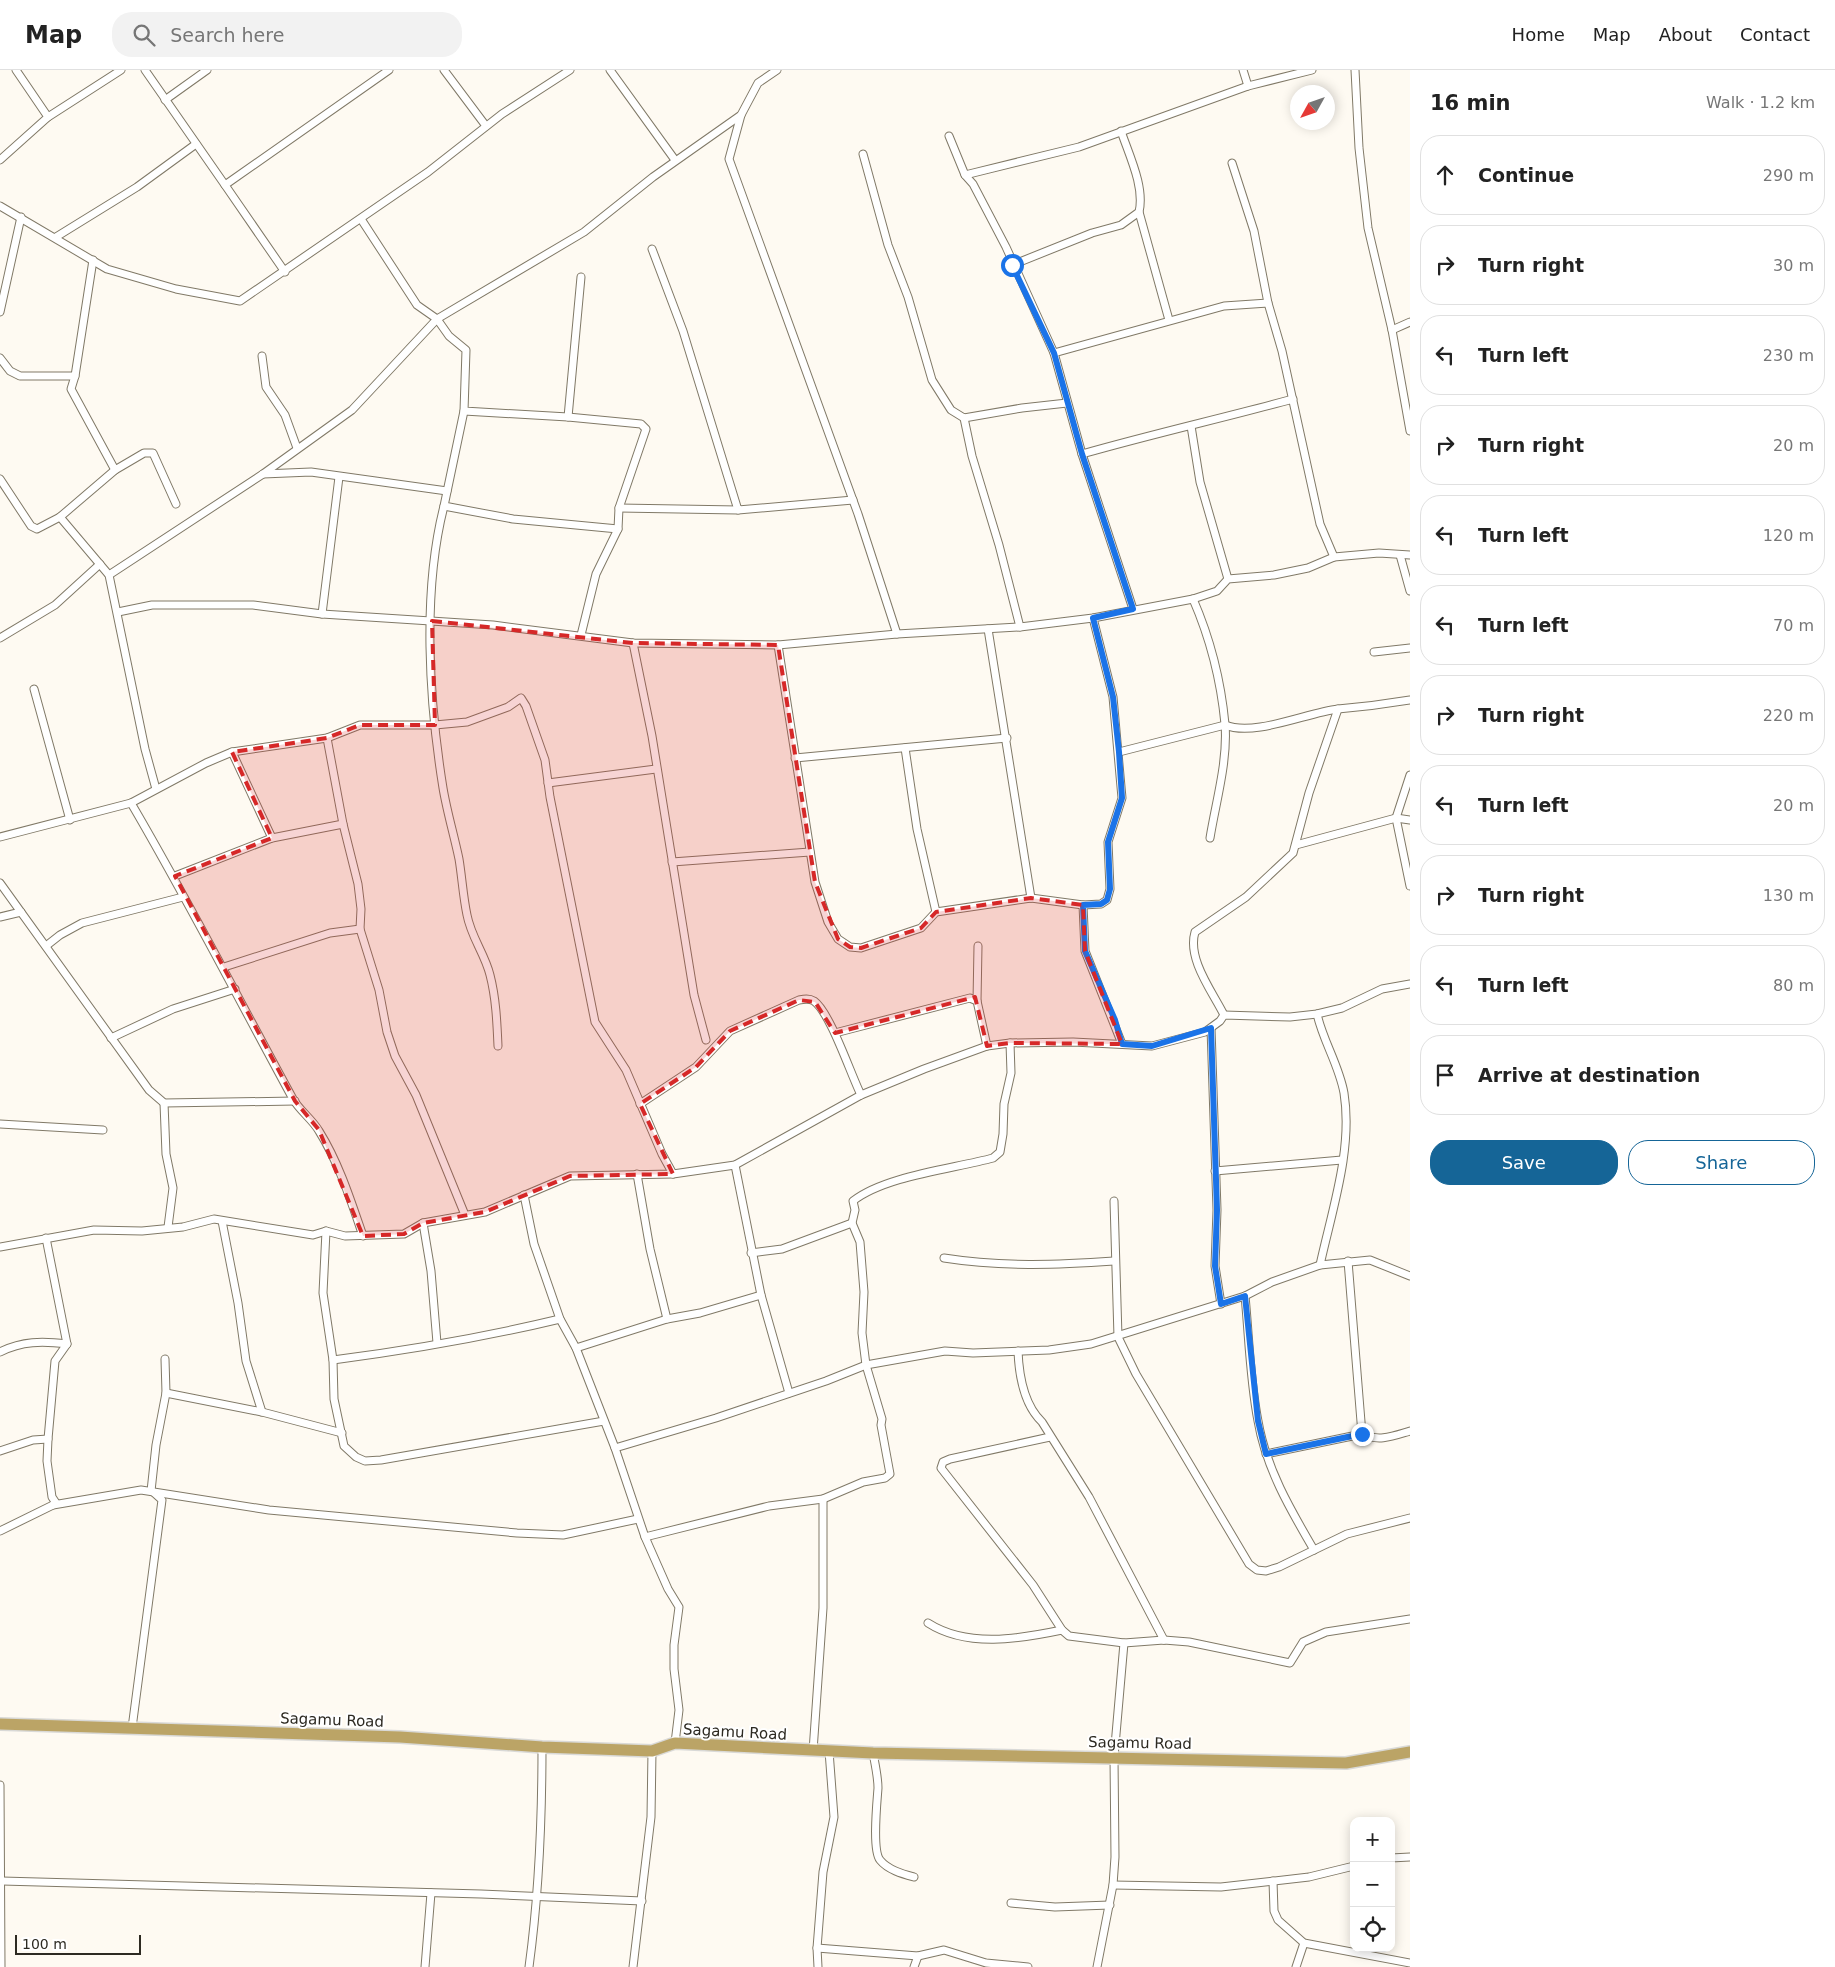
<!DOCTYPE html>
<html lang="en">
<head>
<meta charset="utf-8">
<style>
  :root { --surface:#fff; --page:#f2f2f2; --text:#222; --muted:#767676; --line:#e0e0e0; --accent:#156597 }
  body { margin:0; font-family:"DejaVu Sans",sans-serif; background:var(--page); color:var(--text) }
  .controls { position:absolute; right:15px; bottom:15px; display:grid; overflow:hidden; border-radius:10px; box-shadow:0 2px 12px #0003 }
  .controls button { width:45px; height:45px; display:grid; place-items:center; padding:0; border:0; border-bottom:1px solid var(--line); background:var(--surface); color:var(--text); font:25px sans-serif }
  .compass { position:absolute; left:1290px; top:15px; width:45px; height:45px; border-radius:50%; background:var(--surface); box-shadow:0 2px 12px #0003; rotate:230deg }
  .scale { position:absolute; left:15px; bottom:12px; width:126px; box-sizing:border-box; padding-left:5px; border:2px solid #2d2a22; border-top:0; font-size:14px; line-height:18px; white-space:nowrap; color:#2d2a22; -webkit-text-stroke:4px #fff; paint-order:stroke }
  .stop { position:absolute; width:15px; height:15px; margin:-11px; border:4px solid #1a73e8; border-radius:50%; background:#fff }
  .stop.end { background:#1a73e8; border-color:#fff; box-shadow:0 1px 5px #0008 }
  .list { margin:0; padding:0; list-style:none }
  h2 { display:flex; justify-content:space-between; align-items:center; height:65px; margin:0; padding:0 20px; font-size:21px }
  h2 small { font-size:16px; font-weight:400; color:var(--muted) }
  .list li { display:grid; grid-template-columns:32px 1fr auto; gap:15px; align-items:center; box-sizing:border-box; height:80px; margin:0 10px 10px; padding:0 10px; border:1px solid var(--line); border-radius:20px }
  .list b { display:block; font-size:19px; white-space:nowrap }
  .list em { font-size:16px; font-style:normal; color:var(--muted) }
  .actions { display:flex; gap:10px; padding:15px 20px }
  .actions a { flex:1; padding:11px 0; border:1px solid var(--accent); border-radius:20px; text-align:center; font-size:18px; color:var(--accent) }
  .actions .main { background:var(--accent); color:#fff }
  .icon { flex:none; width:28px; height:28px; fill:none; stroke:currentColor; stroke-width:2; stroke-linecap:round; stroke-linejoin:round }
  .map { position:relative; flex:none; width:1410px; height:1897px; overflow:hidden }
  header { display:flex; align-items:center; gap:30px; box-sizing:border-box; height:70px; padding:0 25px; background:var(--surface); border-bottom:1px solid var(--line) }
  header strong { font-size:24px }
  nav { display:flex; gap:28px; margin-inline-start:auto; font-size:18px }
  .search { width:350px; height:45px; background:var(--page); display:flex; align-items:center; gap:12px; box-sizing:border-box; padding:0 18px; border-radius:20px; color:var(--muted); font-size:19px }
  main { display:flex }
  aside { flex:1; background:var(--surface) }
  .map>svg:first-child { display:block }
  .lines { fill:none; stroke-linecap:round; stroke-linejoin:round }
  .minor-casing { stroke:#807967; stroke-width:9 }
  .trunk-casing { stroke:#d9d9d7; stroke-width:14 }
  .minor { stroke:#fff; stroke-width:7 }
  .trunk { stroke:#bba466; stroke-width:11 }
  .route { stroke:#1a73e8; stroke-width:6 }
  .marked { fill:#d62828; fill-opacity:0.2; stroke:#d62828; stroke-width:4; stroke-dasharray:10 6; stroke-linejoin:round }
  .labels { text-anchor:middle; stroke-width:4; stroke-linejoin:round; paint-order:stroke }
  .street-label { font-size:15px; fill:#2d2a22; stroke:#fff }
</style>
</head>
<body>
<header>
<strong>Map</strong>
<div class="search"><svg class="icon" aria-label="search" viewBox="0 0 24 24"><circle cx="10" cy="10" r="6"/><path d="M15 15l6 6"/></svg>Search here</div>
<nav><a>Home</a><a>Map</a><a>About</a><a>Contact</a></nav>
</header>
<main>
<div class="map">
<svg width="1410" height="1897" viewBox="0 0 1410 1897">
  <rect width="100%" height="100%" fill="#fefaf2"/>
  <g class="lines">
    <g class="minor-casing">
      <g id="minor">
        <polyline points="145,0 225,115"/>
        <polyline points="444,0 486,56"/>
        <polyline points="610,0 675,90"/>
        <polyline points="1243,0 1248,16"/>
        <polyline points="1355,0 1359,78 1368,158 1392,260 1410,361"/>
        <polyline points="165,30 207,0"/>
        <polyline points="741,45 729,89 858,444 897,564"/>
        <polyline points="48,47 121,0"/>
        <polyline points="949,66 965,105 973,114 1006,177 1054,283 1082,384 1133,539"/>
        <polyline points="863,84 888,175 908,227 932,310 951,340 964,348 1022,338 1067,333"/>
        <polyline points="0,90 48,47 16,0"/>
        <polyline points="1232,93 1254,161 1268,233 1282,281 1320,454 1334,487"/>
        <polyline points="965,105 1079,77 1248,16 1312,0"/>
        <polyline points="0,136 107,199 176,219 240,231 428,102 502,44 570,0"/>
        <polyline points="1139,142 1169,250"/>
        <polyline points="361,149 417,235 437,249 449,266 466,280 464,341 568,347 641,354 646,359 619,438 618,459 596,504 581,565"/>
        <polyline points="56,167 137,117 196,74"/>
        <polyline points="652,179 683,261 738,440 853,430"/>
        <polyline points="93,190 75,306 71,319 115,400 144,383 153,383 176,434"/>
        <path d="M1012,195L1092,163L1121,155L1139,142C1145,117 1129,85 1121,61"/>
        <polyline points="285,202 225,115 389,0"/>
        <polyline points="0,242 21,147"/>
        <polyline points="1392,260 1410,252"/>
        <polyline points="1054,283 1224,236 1268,233"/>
        <polyline points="262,286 266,317 285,345 297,378"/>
        <polyline points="0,288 10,301 20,306 75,306"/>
        <polyline points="464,341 444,436 513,449 618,459"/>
        <polyline points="568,347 581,207"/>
        <polyline points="964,348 972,386 999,475 1020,557"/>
        <polyline points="1191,356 1200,412 1228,509"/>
        <path d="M1082,384C1152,364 1223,348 1293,329"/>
        <polyline points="263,404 311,402 447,421"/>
        <polyline points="0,409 31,456 37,459 60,447 115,400"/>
        <path d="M444,436C422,522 429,631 443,718C447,742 454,765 459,789C462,807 463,826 467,845C471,867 485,884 490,905C496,928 497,953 498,976"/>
        <polyline points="619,438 738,440"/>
        <polyline points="60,447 109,505 145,679 156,719"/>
        <polyline points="1400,485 1410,521"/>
        <polyline points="109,505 263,404 352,340 437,249 584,162 653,107 741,45 758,13 777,0"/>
        <path d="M1193,529C1210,568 1221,612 1225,654C1228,691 1216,731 1210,768"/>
        <polyline points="118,542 152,535 253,535 322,544 493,555 633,573 778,575 897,564 1020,557 1093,548 1193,529 1217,521 1228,509 1274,505 1308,498 1334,487 1379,483 1410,485"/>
        <polyline points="322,544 339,407"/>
        <polyline points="988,559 1031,828"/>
        <polyline points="0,568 55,535 100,494"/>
        <polyline points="633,573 652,666 694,925 706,970"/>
        <polyline points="778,575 815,812 828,852 838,869 850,877 861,878 921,858 936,842 1031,828 1083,835 1101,834 1107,830 1110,819 1108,772 1122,728 1113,627 1093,548"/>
        <polyline points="1374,582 1410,578"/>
        <polyline points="34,619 70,750"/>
        <polyline points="327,668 343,754 358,814 361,839 360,859 379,920 387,962 395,986 416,1025 465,1145"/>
        <polyline points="905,678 917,759 936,842"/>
        <polyline points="232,682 272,768"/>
        <path d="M1119,682L1225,655C1254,667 1306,643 1338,639C1362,637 1386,634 1410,630"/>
        <polyline points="795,688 1007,668"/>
        <polyline points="1410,705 1396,748 1410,816"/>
        <polyline points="548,713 656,699"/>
        <path d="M131,733C188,830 239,930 293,1029C300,1041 312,1049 319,1061C339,1093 351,1131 363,1166"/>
        <polyline points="0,767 131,733 206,693 232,682 327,668 360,655 435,655 467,652 508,637 521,628 526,636 545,690 550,727 595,952 626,1000 662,1084 673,1104"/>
        <polyline points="1296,775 1396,748 1410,750"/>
        <polyline points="672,792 810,782"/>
        <polyline points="175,806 272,768 343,754"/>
        <polyline points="0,813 149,1020 164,1033 295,1031"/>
        <polyline points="1083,835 1085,881 1122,974"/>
        <polyline points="0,847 21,842"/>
        <polyline points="46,876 60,865 82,853 183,827"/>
        <polyline points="224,897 330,863 360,859"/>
        <polyline points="977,931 978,876"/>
        <path d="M1317,944C1323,971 1339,995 1344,1023C1353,1079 1332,1140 1320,1195"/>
        <path d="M1224,945C1212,921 1187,889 1195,862L1246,827L1293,783L1309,723L1338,639"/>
        <polyline points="1211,958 1217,1140 1215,1196 1221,1234"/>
        <polyline points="835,963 970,928 977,931 987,976"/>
        <polyline points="111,968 173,939 235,919"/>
        <polyline points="164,1033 166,1084 173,1118 168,1157"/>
        <path d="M640,1034L696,997L730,961L799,930C804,929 809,928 814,931C830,942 851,1005 861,1025"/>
        <polyline points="0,1054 103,1060"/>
        <polyline points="735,1095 761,1225 789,1323"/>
        <polyline points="1215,1101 1342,1090"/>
        <polyline points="637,1104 650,1179 667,1249"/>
        <polyline points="524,1125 534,1174 560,1249 576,1278 615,1378 645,1467 668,1519 679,1537 674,1575 674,1599 679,1640 675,1673"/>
        <polyline points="1114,1131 1118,1267 1136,1304 1249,1494 1257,1500 1266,1501 1279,1497 1347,1464 1410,1448"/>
        <polyline points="222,1151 238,1233 246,1291 262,1342"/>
        <polyline points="423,1153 431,1201 437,1273"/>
        <polyline points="326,1161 323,1223 333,1290 334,1329 344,1376 356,1387 365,1391 381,1390 604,1351"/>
        <polyline points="46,1168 67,1274 55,1291 48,1369 47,1391 52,1427 56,1433 53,1435"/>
        <polyline points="0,1177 94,1160 142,1161 183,1157 214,1149 313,1165 326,1161 345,1166 404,1164 423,1153 485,1142 570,1106 673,1104 735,1095 861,1025 924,999 987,976 1010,973 1073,972 1152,976 1205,962 1220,951 1224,945 1290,947 1317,944 1342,938 1382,919 1410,914"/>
        <polyline points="751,1183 782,1179 852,1153"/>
        <path d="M944,1188C1001,1197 1057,1195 1114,1191"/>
        <polyline points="1348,1191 1362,1364"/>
        <path d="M1245,1226C1249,1267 1250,1310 1258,1351C1266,1398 1290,1439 1314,1480"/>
        <polyline points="576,1278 667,1249 700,1243 761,1225"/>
        <path d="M1018,1281C1019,1306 1024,1335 1042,1352L1089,1427L1164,1570"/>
        <path d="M0,1282C22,1271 42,1271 67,1274"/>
        <path d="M333,1290C410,1280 485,1267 560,1249"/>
        <polyline points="166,1323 262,1342 342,1363"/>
        <polyline points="1050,1367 950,1389 943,1392 941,1398 1033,1515 1062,1560 1069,1566 1124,1573 1164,1570 1189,1572 1290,1593 1303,1572 1326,1562 1410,1549"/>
        <polyline points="615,1378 716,1348 826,1311 866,1295 945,1281 973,1283 1049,1280 1091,1274 1245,1226 1272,1212 1320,1195 1370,1190 1410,1206"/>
        <polyline points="0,1381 33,1370 48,1369"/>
        <path d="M1266,1384L1362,1364C1379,1372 1393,1366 1410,1361"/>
        <polyline points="151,1421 156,1375 166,1323 165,1289"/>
        <polyline points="0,1461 53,1435 141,1420 269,1440 517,1463 563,1465 638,1449"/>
        <path d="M645,1467L769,1436L823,1429L863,1412L885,1408L890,1404L881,1355L882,1349L866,1295L862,1263L864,1222L860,1172L852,1153L855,1140L853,1131C885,1106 952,1099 993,1088L1000,1082L1003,1064L1004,1034L1011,1003L1010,973"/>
        <path d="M928,1553C967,1578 1019,1569 1062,1560"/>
        <polyline points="132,1658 162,1430 152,1421"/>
        <polyline points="813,1681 823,1538 823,1429"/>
        <path d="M873,1683C875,1694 878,1707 878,1718C877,1732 872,1780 880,1790C888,1800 903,1804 914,1807"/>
        <polyline points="0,1715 1,1897"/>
        <polyline points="1391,1788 1410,1787"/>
        <polyline points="2,1811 481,1824 642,1831"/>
        <polyline points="1273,1811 1274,1841 1278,1850 1304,1873 1410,1893"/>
        <polyline points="1113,1815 1221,1817 1309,1807 1354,1796"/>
        <polyline points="1011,1833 1055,1837 1110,1835"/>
        <polyline points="817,1878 918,1886 944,1880 986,1893 1028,1897"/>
        <polyline points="425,1897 431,1823"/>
        <path d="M529,1897C539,1824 542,1751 542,1677"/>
        <polyline points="633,1897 651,1747 652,1681"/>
        <polyline points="818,1897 817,1878 823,1802 834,1747 829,1681"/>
        <polyline points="914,1897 918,1886"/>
        <polyline points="1097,1897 1113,1815 1115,1787 1114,1687 1124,1573"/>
        <polyline points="1296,1897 1304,1873"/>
      </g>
    </g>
    <g class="trunk-casing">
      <polyline id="trunk" points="0,1654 400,1667 542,1677 652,1681 675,1673 873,1683 1346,1693 1410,1682"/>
    </g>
    <use href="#minor" class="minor"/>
    <use href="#trunk" class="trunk"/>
  </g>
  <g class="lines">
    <polyline class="route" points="1012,195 1054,283 1082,384 1133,539 1093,548 1113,627 1119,682 1122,728 1108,772 1110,819 1107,830 1101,834 1083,835 1085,881 1115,950 1122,974 1152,976 1211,958 1217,1140 1215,1196 1221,1234 1245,1226 1258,1351 1266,1384 1362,1364"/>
  </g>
  <path class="marked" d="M432,551L633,573L778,575L815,812L838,869L850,877L861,878L921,858L936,842L1031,828L1083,835L1085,881L1122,974L1010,973L987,976L975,927L835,963L815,932L799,930L730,961L696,997L640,1034L673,1104L570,1106L485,1142L423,1153L404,1164L363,1166L319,1060L295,1031L175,806L272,768L232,682L327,668L360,655H435Z"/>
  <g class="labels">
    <g class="street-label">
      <text transform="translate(332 1650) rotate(2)" y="5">Sagamu Road</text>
      <text transform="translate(735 1662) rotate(3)" y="5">Sagamu Road</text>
      <text transform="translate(1140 1673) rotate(1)" y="5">Sagamu Road</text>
    </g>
  </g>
</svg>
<div class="controls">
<button>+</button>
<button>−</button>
<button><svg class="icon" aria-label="locate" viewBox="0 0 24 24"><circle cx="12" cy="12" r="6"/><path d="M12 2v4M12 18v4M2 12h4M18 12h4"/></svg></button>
</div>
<svg class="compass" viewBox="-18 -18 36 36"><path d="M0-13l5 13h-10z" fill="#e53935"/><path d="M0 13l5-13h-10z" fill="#767676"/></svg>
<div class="scale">100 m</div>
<div class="stop" style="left:1012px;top:195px"></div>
<div class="stop end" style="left:1362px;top:1364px"></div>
</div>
<aside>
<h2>16 min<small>Walk · 1.2 km</small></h2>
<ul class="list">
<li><svg class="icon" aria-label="ahead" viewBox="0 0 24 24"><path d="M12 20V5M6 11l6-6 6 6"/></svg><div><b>Continue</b></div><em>290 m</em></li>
<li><svg class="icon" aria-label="right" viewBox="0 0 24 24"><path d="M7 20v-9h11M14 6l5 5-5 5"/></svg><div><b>Turn right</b></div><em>30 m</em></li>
<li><svg class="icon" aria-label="left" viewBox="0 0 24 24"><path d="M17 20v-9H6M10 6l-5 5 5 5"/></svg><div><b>Turn left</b></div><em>230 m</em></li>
<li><svg class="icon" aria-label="right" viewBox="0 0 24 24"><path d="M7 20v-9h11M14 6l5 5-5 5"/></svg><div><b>Turn right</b></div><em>20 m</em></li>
<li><svg class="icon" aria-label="left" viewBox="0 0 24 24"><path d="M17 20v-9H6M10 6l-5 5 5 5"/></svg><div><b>Turn left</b></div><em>120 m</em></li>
<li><svg class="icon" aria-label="left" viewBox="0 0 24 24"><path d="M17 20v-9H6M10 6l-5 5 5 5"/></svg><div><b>Turn left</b></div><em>70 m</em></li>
<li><svg class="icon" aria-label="right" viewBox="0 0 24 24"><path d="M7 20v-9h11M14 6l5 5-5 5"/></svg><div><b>Turn right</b></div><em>220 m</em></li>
<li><svg class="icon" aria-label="left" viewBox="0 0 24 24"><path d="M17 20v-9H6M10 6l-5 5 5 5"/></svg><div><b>Turn left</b></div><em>20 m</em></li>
<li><svg class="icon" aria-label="right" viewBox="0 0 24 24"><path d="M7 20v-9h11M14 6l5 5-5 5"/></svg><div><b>Turn right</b></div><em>130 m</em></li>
<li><svg class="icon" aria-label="left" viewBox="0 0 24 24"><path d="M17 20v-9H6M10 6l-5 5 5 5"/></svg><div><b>Turn left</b></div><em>80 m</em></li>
<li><svg class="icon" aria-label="arrive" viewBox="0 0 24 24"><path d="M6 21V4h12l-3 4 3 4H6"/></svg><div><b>Arrive at destination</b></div></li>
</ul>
<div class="actions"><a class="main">Save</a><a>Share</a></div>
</aside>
</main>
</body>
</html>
